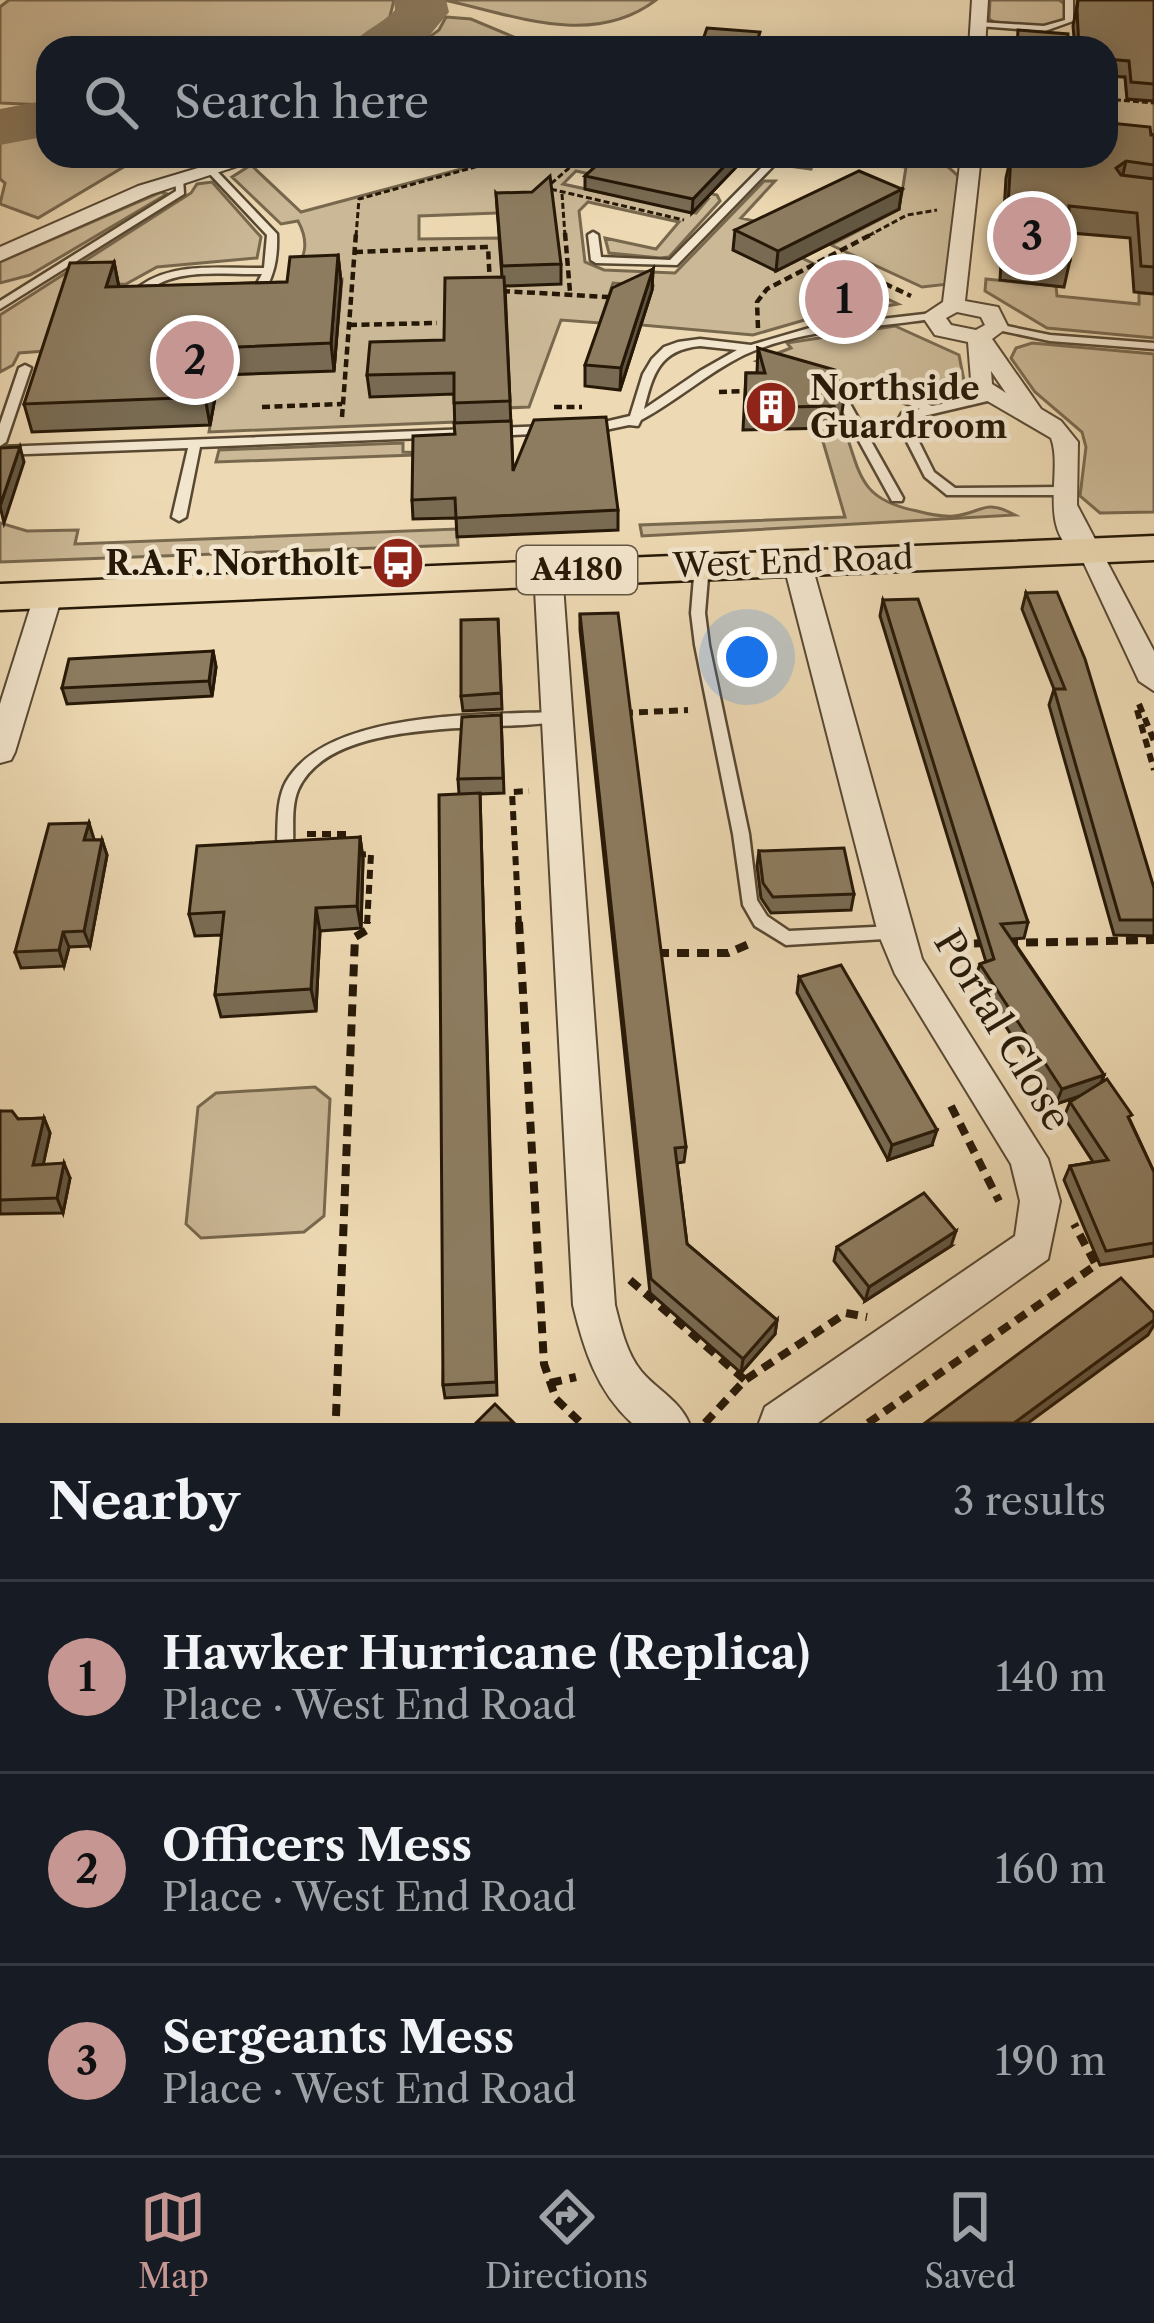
<!DOCTYPE html>
<html lang="en">
<head>
<meta charset="utf-8">
<style>
  :root { --surface:#171b24; --page:#20242c; --text:#f1f3f6; --muted:#9ea1a6; --line:#363941; --accent:#c59692 }
  body { margin:0; font-family:"Libre Caslon Text",serif; background:var(--page); color:var(--text) }
  .you { position:absolute; left:747px; top:657px; width:42px; height:42px; margin:-30px; border:9px solid #fff; border-radius:50%; background:#1a73e8; box-shadow:0 0 0 18px #1a73e833 }
  .badge { display:grid; place-items:center; width:78px; height:78px; border-radius:50%; background:var(--accent); color:#111; font-size:39px; font-weight:700 }
  .pin { position:absolute; translate:-50% -50%; border:6px solid #fff; box-shadow:0 3px 12px #0006 }
  .list { margin:0; padding:0; list-style:none }
  h2 { display:flex; justify-content:space-between; align-items:center; height:156px; margin:0; padding:0 48px; font-size:51px }
  h2 small { font-size:39px; font-weight:400; color:var(--muted) }
  .list li { display:grid; grid-template-columns:78px 1fr auto; gap:36px; align-items:center; box-sizing:border-box; height:192px; padding:0 48px; border-top:3px solid var(--line) }
  .list b { display:block; font-size:45px; white-space:nowrap }
  .list p { margin:0; font-size:39px; white-space:nowrap; color:var(--muted) }
  .list em { font-size:39px; font-style:normal; color:var(--muted) }
  .icon { flex:none; width:66px; height:66px; fill:none; stroke:currentColor; stroke-width:2; stroke-linecap:round; stroke-linejoin:round }
  .map { position:relative; flex:none; width:1154px; height:1423px; overflow:hidden }
  .search { position:absolute; background:var(--surface); box-shadow:0 6px 30px #0003; left:36px; right:36px; top:36px; height:132px; display:flex; align-items:center; gap:30px; box-sizing:border-box; padding:0 42px; border-radius:36px; color:var(--muted); font-size:45px }
  .sheet { height:732px; background:var(--surface) }
  nav { display:flex; justify-content:space-around; align-items:center; box-sizing:border-box; height:168px; border-top:3px solid var(--line); background:var(--surface); font-size:33px; color:var(--muted) }
  nav a { display:grid; justify-items:center; gap:6px }
  nav .on { color:var(--accent) }
  .map>svg:first-child { display:block }
  .green { fill:#cbb896; stroke:#78684e; stroke-width:3; fill-rule:evenodd }
  .lines { fill:none; stroke-linecap:round; stroke-linejoin:round }
  .taxiway { fill:#8a785d; fill-rule:evenodd }
  .service-casing { stroke:#584832; stroke-width:5 }
  .minor-casing { stroke:#584832; stroke-width:4 }
  .primary-casing { stroke:#261807; stroke-width:5 }
  .path-far3 { stroke:#261807; stroke-width:3; stroke-dasharray:6 3; stroke-linecap:butt }
  .path-far2 { stroke:#261807; stroke-width:4.5; stroke-dasharray:8 4.5; stroke-linecap:butt }
  .path-far1 { stroke:#261807; stroke-width:6; stroke-dasharray:9 6; stroke-linecap:butt }
  .path { stroke:#261807; stroke-width:8; stroke-dasharray:12 8; stroke-linecap:butt }
  .service { fill:#f3e6ce; fill-rule:evenodd }
  .minor { fill:#f3e6ce; fill-rule:evenodd }
  .primary { fill:#edd9b3; fill-rule:evenodd }
  .wall { fill:#796b53; stroke:#261807; stroke-width:3 }
  .shaded-wall { fill:#635743; stroke:#261807; stroke-width:3 }
  .building { fill:#8d7c60; stroke:#261807; stroke-width:3 }
  .labels { text-anchor:middle; stroke-width:9; stroke-linejoin:round; paint-order:stroke }
  .shield { fill:#f3e6ce; stroke:#645643; stroke-width:3 }
  .shield-label { font-size:30px; font-weight:bold; fill:#261807 }
  .poi-label { font-size:33px; font-weight:bold; fill:#261807; stroke:#f3e6ce; text-anchor:start }
  .street-label { font-size:33px; fill:#261807; stroke:#f3e6ce }
  .near-street-label { font-size:39px; fill:#261807; stroke:#f3e6ce }
</style>
</head>
<body>
<div class="map">
<svg width="1154" height="1423" viewBox="0 0 1154 1423">
  <rect width="100%" height="100%" fill="#edd9b3"/>
  <filter id="stains"><feTurbulence type="fractalNoise" baseFrequency=".00167" numOctaves="4"/><feColorMatrix values="0 0 0 0 .2 0 0 0 0 .09 0 0 0 0 .02 0 0 0 .5 -.17"/></filter>
  <radialGradient id="worn" r=".72"><stop offset=".6" stop-color="#630" stop-opacity="0"/><stop offset="1" stop-color="#630" stop-opacity=".3"/></radialGradient>
  <g class="green">
    <polygon points="9,0 394,0 388,24 345,48 48,48 45,105 0,103 0,7"/>
    <path d="M444,0H656C592,49 511,14 444,0Z"/>
    <polygon points="990,0 1059,0 1065,4 1065,22 1050,27 994,22 989,19"/>
    <polygon points="446,17 471,19 521,40 501,48 414,48 439,30"/>
    <polygon points="1106,76 1125,77 1127,99 1154,101 1154,135 1106,135"/>
    <polygon points="48,133 48,156 142,156 38,218 0,204 5,183 0,179 0,142"/>
    <path d="M471,156H644L631,183L576,171L563,184L696,213L708,199L665,190L678,186L717,195L720,201L669,257L660,258L609,253L605,238L656,249L679,222L588,202L579,211L585,262L604,270L675,273L764,181H775L741,218L779,227L802,258L898,304L808,319L753,335L641,325L653,286L613,283L600,323L561,320L529,407L505,408V420L209,432L219,375L334,370L342,279L290,280C304,258 311,245 298,221L281,224L232,177L251,165L301,212L480,164ZM552,211L503,286L499,238L419,239V216Z"/>
    <path d="M790,156H918C937,158 945,163 958,176L949,284L922,287L831,245L898,210L858,189L902,193L906,167L814,159L811,169L781,165Z"/>
    <polygon points="212,182 261,237 257,258 157,267 126,284 90,286 58,350 19,353 13,365 0,372 0,315 191,193 197,184"/>
    <polygon points="161,192 167,194 30,275 0,283 0,262"/>
    <polygon points="986,279 1056,286 1057,296 1139,304 1139,293 1154,294 1154,338 1047,328 985,291"/>
    <polygon points="895,326 959,355 965,386 934,395 874,380 839,386 757,361 791,348 787,343"/>
    <polygon points="1032,343 1154,354 1154,512 1100,513 1080,496 1086,447 1082,432 1035,392 1011,358 1016,348"/>
    <path d="M829,419H841C861,472 856,499 917,511C928,514 942,517 954,516C983,513 983,498 1015,515L642,536L640,525L845,517L819,428Z"/>
    <polygon points="403,443 403,452 444,454 216,462 219,450"/>
    <polygon points="0,523 27,531 78,530 75,544 457,529 458,545 0,562"/>
    <polygon points="315,1087 330,1099 324,1216 304,1232 201,1238 186,1224 198,1107 216,1093"/>
  </g>
  <g class="lines">
    <g class="taxiway">
      <path d="M394,0H446L449,12L419,48H349C361,31 381,25 395,10Z"/>
      <polygon points="48,100 48,136 0,145 0,109"/>
    </g>
    <g class="service-casing">
      <g id="service">
        <polygon points="1065,0 1073,0 1073,21 1045,31 979,26 975,24 979,22 1044,26 1065,20"/>
        <polygon points="604,40 607,41 607,45 586,48"/>
        <polygon points="773,156 783,156 677,265 596,263 591,260 588,235 593,232 598,235 601,257 670,260"/>
        <path d="M207,167H213L277,234C278,259 274,280 258,300L254,301L249,298L262,274C225,275 182,267 149,289L147,302H139L140,286C176,261 222,269 264,268L267,235L207,171Z"/>
        <polygon points="175,176 183,178 184,194 0,309 0,301 176,191"/>
        <path d="M933,313L939,316L937,318C872,329 805,327 744,355C707,373 677,401 641,420L638,426L629,425L591,433L585,429L587,426L630,416L643,374L652,359L664,347L678,342L700,339L751,345L813,327ZM700,346L737,350L700,371L644,409C653,374 659,350 700,346Z"/>
        <polygon points="997,324 1050,335 1154,343 1154,349 1050,341 993,329 991,327"/>
        <polygon points="25,365 31,368 6,442 0,446 0,424 19,368"/>
        <path d="M872,386L898,392L932,406L996,393V399L911,419L909,422L934,472L955,488L1062,487L1068,491L1062,495H947L925,477L897,422L902,413L920,409C897,400 873,386 849,402L903,498L902,501H892L837,401L848,391Z"/>
        <polygon points="549,426 553,427 553,433 495,436 489,432 495,428"/>
        <polygon points="471,429 477,433 475,436 200,447 186,517 179,521 172,517 188,448 0,455 0,447"/>
        <polygon points="702,561 709,565 705,613 709,645 749,834 757,900 767,916 789,931 895,926 901,928 904,933 901,938 786,945 755,926 743,905 733,834 695,645 691,613 695,565"/>
        <path d="M557,712L565,717L562,721C497,733 331,714 298,790C291,807 294,828 293,846L291,850H279L277,846C278,825 276,801 286,782C327,710 484,715 557,712Z"/>
      </g>
    </g>
    <g class="minor-casing">
      <g id="minor">
        <polygon points="972,0 988,0 985,48 969,48"/>
        <polygon points="238,156 268,156 152,194 0,261 0,247 138,186"/>
        <path d="M961,156H981L965,301L998,307L1008,327L992,339L1041,409L1061,421L1078,442L1077,505L1154,651V691L1139,681L1081,557C1035,532 1064,471 1051,438L972,392L968,342L935,335L922,316L943,302ZM957,312L981,317L985,325L976,330L951,325L946,318ZM991,371L1006,393L992,384Z"/>
        <polygon points="797,554 811,562 922,959 1048,1159 1060,1201 1048,1259 818,1423 759,1423 765,1407 1015,1236 1020,1201 1011,1164 895,974 878,933 783,562"/>
        <path d="M548,562L562,571L615,1305C621,1328 626,1352 641,1371C657,1390 679,1400 689,1423H632C597,1391 584,1350 573,1305L534,571Z"/>
        <polygon points="48,587 62,596 15,752 11,760 0,763 0,704 34,596"/>
      </g>
    </g>
    <g class="primary-casing">
      <polygon id="primary" points="1154,536 1154,560 0,610 0,584"/>
    </g>
    <g class="path-far3">
      <polyline points="1106,99 1154,103"/>
      <polyline points="556,156 602,165"/>
      <polyline points="583,156 546,188 684,220"/>
      <polyline points="562,194 565,236"/>
      <polyline points="356,236 359,199 515,156"/>
      <polyline points="868,236 907,215 937,210"/>
    </g>
    <g class="path-far2">
      <polyline points="565,233 570,292"/>
      <polyline points="355,252 488,247 490,285"/>
      <polyline points="828,257 911,296"/>
      <polyline points="502,291 608,297"/>
      <polyline points="349,325 437,323"/>
      <polyline points="758,328 757,302 767,289 874,233"/>
      <polyline points="719,392 747,391"/>
      <polyline points="262,407 342,404"/>
      <polyline points="554,407 582,407"/>
      <polyline points="342,417 356,233"/>
    </g>
    <g class="path-far1">
      <polyline points="1139,704 1154,741"/>
      <polyline points="1137,710 1154,770"/>
      <polyline points="624,713 688,710"/>
      <polyline points="307,834 347,834 346,841"/>
      <polyline points="357,855 371,854 367,925"/>
      <polyline points="519,925 512,792 529,791"/>
    </g>
    <g class="path">
      <polyline points="519,922 544,1364 556,1399 581,1423"/>
      <polyline points="1006,943 1154,940"/>
      <polyline points="934,945 987,943"/>
      <polyline points="657,953 728,953 749,944"/>
      <polyline points="951,1106 999,1201"/>
      <polyline points="630,1280 745,1380"/>
      <polyline points="550,1383 576,1377"/>
      <polyline points="336,1416 355,937 367,930 367,922"/>
      <polyline points="705,1423 745,1380 846,1313 867,1317"/>
      <polyline points="868,1423 1096,1265 1074,1224"/>
    </g>
    <use href="#service" class="service"/>
    <use href="#minor" class="minor"/>
    <use href="#primary" class="primary"/>
  </g>
  <g class="wall">
    <polygon points="1078,0 1154,0 1154,101 1127,99 1125,77 1106,76 1106,48 1075,48 1073,26"/>
    <polygon points="1110,123 1154,135 1154,294 1134,292 1130,238 1070,233 1070,260 1064,287 1000,280 1006,178 1011,156 1071,159 1106,156 1106,139"/>
    <polygon points="607,156 742,156 742,161 692,213 585,189 585,176"/>
    <polygon points="902,189 899,209 776,271 733,250 735,230"/>
    <polygon points="496,193 561,264 561,284 505,286 513,471 618,510 618,530 457,537 456,518 413,519 412,500 455,434 454,394 370,397 367,375 444,340 502,277"/>
    <polygon points="338,255 341,282 334,371 219,375 210,425 32,432 24,404 114,262 119,287 287,282"/>
    <polygon points="653,269 652,290 620,390 585,386 585,365"/>
    <polygon points="758,348 844,398 841,419 832,419 831,428 743,430 746,373 757,373"/>
    <polygon points="1026,593 1154,888 1154,936 1114,935 1049,705 1054,689 1022,609"/>
    <polygon points="883,600 1028,922 1024,938 1012,939 1104,1075 1102,1082 1130,1120 1154,1172 1154,1256 1100,1265 1064,1180 1070,1166 1093,1162 1064,1117 1070,1102 1077,1097 1056,1104 975,979 980,964 986,962 880,616"/>
    <polygon points="580,614 686,1147 684,1162 677,1163 687,1244 777,1320 775,1334 741,1373 650,1293 580,630"/>
    <polygon points="498,619 502,709 463,711 461,696"/>
    <polygon points="213,651 216,667 212,696 67,704 62,688"/>
    <polygon points="501,715 504,793 480,794 497,1395 445,1398 443,1385 459,794 458,779"/>
    <polygon points="89,823 93,840 102,840 107,855 90,946 69,947 64,966 21,968 15,952"/>
    <polygon points="360,837 363,859 361,928 320,931 316,1011 221,1017 215,995 222,935 195,936 189,914"/>
    <polygon points="759,851 854,894 851,910 771,913 761,898 757,866"/>
    <polygon points="799,977 932,1145 888,1160 797,993"/>
    <polygon points="0,1111 18,1119 44,1118 50,1133 43,1164 70,1178 63,1213 0,1214"/>
    <polygon points="951,1246 865,1301 834,1261 837,1247"/>
  </g>
  <g class="shaded-wall">
    <polygon points="734,156 742,156 742,161 692,213 693,199"/>
    <polygon points="1126,161 1120,187 1116,168"/>
    <polygon points="902,189 899,209 776,271 778,251"/>
    <polygon points="338,255 341,282 334,371 331,343"/>
    <polygon points="114,262 119,288 106,287"/>
    <polygon points="653,269 652,290 620,390 621,368"/>
    <polygon points="214,348 219,375 210,425 205,397"/>
    <polygon points="20,447 24,462 4,523 0,506"/>
    <polygon points="213,651 216,667 212,696 209,681"/>
    <polygon points="89,823 94,839 89,856 84,840"/>
    <polygon points="360,837 363,859 361,928 357,906"/>
    <polygon points="102,840 107,855 90,946 84,931"/>
    <polygon points="316,908 320,931 316,1011 311,989"/>
    <polygon points="63,932 69,947 64,966 59,950"/>
    <polygon points="1104,1075 1098,1090 1056,1104 1062,1089"/>
    <polygon points="44,1118 50,1133 40,1180 33,1165"/>
    <polygon points="937,1130 932,1145 888,1160 892,1145"/>
    <polygon points="64,1163 70,1178 63,1213 57,1198"/>
    <polygon points="956,1231 951,1246 865,1301 869,1287"/>
    <polygon points="777,1320 775,1334 741,1373 743,1359"/>
    <polygon points="1154,1320 1154,1325 1148,1335 1028,1423 1014,1423"/>
  </g>
  <g class="building">
    <polygon points="1078,0 1154,0 1154,84 1131,82 1129,61 1106,59 1106,48 1079,48 1077,10"/>
    <polygon points="707,28 760,32 755,48 700,48"/>
    <polygon points="1018,30 1068,34 1068,48 1017,48"/>
    <polygon points="1110,123 1150,127 1151,135 1154,135 1154,165 1126,161 1116,168 1121,175 1154,179 1154,267 1141,266 1137,213 1069,206 1070,260 1005,254 1011,156 1071,159 1072,156 1106,156 1106,146 1111,146"/>
    <polygon points="607,156 734,156 693,199 585,176"/>
    <polygon points="859,171 902,189 778,251 735,230"/>
    <polygon points="550,176 561,264 502,266 496,193 532,192"/>
    <polygon points="338,255 331,343 214,348 205,397 24,404 70,263 114,262 106,287 287,282 290,257"/>
    <polygon points="653,269 621,368 585,365 612,288"/>
    <polygon points="504,277 510,401 454,403 454,373 367,375 370,342 444,340 445,278"/>
    <polygon points="758,348 835,370 844,398 831,398 834,406 745,408 746,373 765,373"/>
    <polygon points="606,417 618,510 456,518 455,498 412,500 413,436 455,434 454,423 511,421 513,471 534,420"/>
    <polygon points="20,447 0,506 0,448"/>
    <polygon points="1057,592 1085,659 1154,888 1154,920 1120,920 1054,689 1065,689 1026,593"/>
    <polygon points="918,599 1028,922 1001,924 1104,1075 1062,1089 980,964 994,959 883,600"/>
    <polygon points="618,613 686,1147 675,1148 687,1244 777,1320 743,1359 651,1279 580,614"/>
    <polygon points="498,619 501,693 461,696 461,620"/>
    <polygon points="213,651 209,681 62,688 69,659"/>
    <polygon points="501,715 503,778 458,779 462,717"/>
    <polygon points="480,793 496,1382 443,1385 439,795"/>
    <polygon points="89,823 84,840 102,840 84,931 63,932 59,950 15,952 49,824"/>
    <polygon points="360,837 357,906 316,908 311,989 215,995 224,912 189,914 197,846"/>
    <polygon points="844,848 854,894 773,897 763,883 759,851"/>
    <polygon points="841,965 937,1130 892,1145 799,977"/>
    <polygon points="1107,1079 1132,1115 1128,1117 1154,1172 1154,1243 1106,1251 1070,1166 1108,1160 1070,1102"/>
    <polygon points="0,1111 12,1111 18,1119 44,1118 33,1165 64,1163 57,1198 0,1200"/>
    <polygon points="924,1193 956,1231 869,1287 837,1247"/>
    <polygon points="1121,1278 1154,1313 1154,1320 1014,1423 925,1423"/>
    <polygon points="495,1404 514,1423 476,1423"/>
  </g>
  <defs>
    <g id="building-disc" transform="scale(2.7)"><circle r="9.5" fill="#8f2418" stroke="#f3e6ce"/><path d="M-4-6H4V6H1V3H-1V6H-4ZM-2.5-4.3h1.7v1.8h-1.7ZM.8-4.3h1.7v1.8H.8ZM-2.5-1h1.7V.8h-1.7ZM.8-1h1.7V.8H.8Z" fill="#fff"/></g>
    <g id="bus-disc" transform="scale(2.7)"><circle r="9.5" fill="#8f2418" stroke="#f3e6ce"/><path d="M-5-6H5V4H4V6H2V4H-2V6H-4V4H-5ZM-3.5-4V0h7V-4ZM-3.5 1.2v1.5H-2V1.2ZM2 1.2v1.5H3.5V1.2Z" fill="#fff"/></g>
  </defs>
  <g fill-rule="evenodd">
    <use href="#building-disc" x="771" y="407"/>
    <use href="#bus-disc" x="398" y="563"/>
  </g>
  <g class="labels">
    <rect class="shield" x="517" y="546" width="120" height="48" rx="9"/>
    <g class="shield-label">
      <text x="577" y="580">A4180</text>
    </g>
    <g class="poi-label">
      <text x="810" y="400">Northside<tspan x="810" dy="38">Guardroom</tspan></text>
      <text x="359" y="575" text-anchor="end">R.A.F. Northolt</text>
    </g>
    <g class="street-label">
      <text transform="translate(793 561) rotate(-2)" y="12">West End Road</text>
    </g>
    <g class="near-street-label">
      <text transform="translate(1003 1030) rotate(59)" y="14">Portal Close</text>
    </g>
  </g>
  <rect width="100%" height="100%" filter="url(#stains)"/>
  <rect width="100%" height="100%" fill="url(#worn)"/>
</svg>
<div class="you"></div>
<div class="pin badge" style="left:844px;top:299px">1</div>
<div class="pin badge" style="left:195px;top:360px">2</div>
<div class="pin badge" style="left:1032px;top:236px">3</div>
<div class="search"><svg class="icon" aria-label="search" viewBox="0 0 24 24"><circle cx="10" cy="10" r="6"/><path d="M15 15l6 6"/></svg>Search here</div>
</div>
<section class="sheet">
<h2>Nearby<small>3 results</small></h2>
<ul class="list">
<li><span class="badge">1</span><div><b>Hawker Hurricane (Replica)</b><p>Place · West End Road</p></div><em>140 m</em></li>
<li><span class="badge">2</span><div><b>Officers Mess</b><p>Place · West End Road</p></div><em>160 m</em></li>
<li><span class="badge">3</span><div><b>Sergeants Mess</b><p>Place · West End Road</p></div><em>190 m</em></li>
</ul>
</section>
<nav>
<a class="on"><svg class="icon" aria-label="map" viewBox="0 0 24 24"><path d="M3 6l6-2 6 2 6-2v14l-6 2-6-2-6 2zM9 4v14M15 6v14"/></svg>Map</a>
<a><svg class="icon" aria-label="directions" viewBox="0 0 24 24"><path d="M12 3l9 9-9 9-9-9zM9 14v-3h6M13 9l2 2-2 2"/></svg>Directions</a>
<a><svg class="icon" aria-label="saved" viewBox="0 0 24 24"><path d="M7 4h10v16l-5-4-5 4z"/></svg>Saved</a>
</nav>
</body>
</html>
